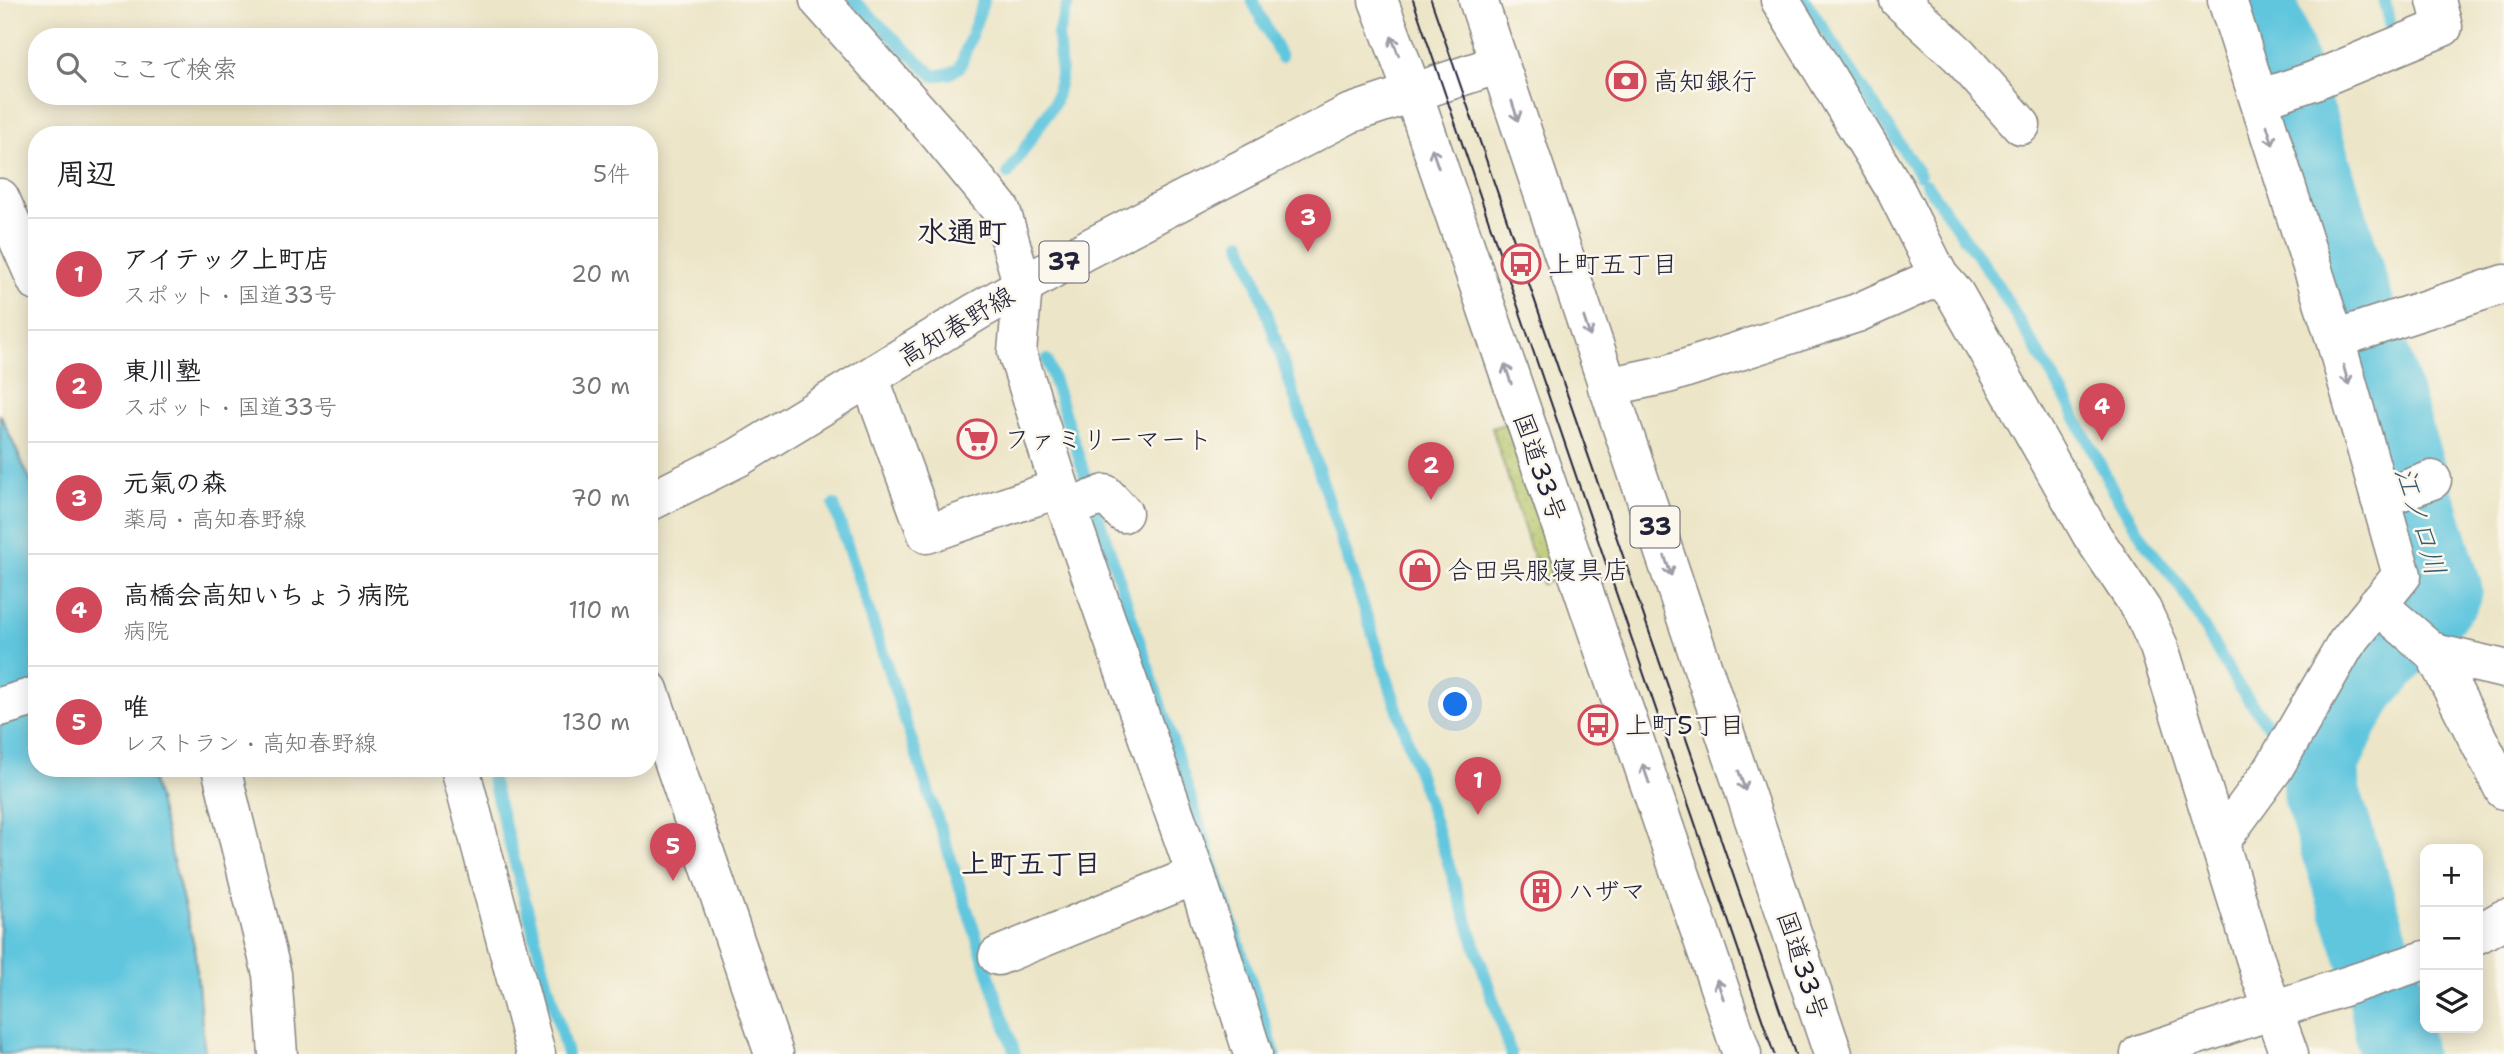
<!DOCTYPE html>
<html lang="ja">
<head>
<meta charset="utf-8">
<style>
  :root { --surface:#fff; --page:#f2f2f2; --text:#202124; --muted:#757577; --line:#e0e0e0; --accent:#d1495b }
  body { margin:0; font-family:"Shantell Sans","Klee One",sans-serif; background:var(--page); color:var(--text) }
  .controls { position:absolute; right:21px; bottom:21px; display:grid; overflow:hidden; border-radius:14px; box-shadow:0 4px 18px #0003 }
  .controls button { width:63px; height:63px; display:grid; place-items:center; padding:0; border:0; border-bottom:2px solid var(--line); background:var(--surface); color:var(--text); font:35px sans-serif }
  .you { position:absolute; left:1456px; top:705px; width:24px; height:24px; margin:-18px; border:5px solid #fff; border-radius:50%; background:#1a73e8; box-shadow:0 0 0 10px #1a73e833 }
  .badge { display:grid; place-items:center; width:46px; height:46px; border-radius:50%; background:var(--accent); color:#fff; font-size:23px; font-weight:700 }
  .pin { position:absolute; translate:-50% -58px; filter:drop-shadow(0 2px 4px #0008) }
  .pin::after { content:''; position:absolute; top:37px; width:24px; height:21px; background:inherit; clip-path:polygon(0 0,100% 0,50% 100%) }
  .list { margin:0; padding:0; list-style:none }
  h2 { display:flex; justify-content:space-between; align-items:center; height:91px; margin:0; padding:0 28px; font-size:30px }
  h2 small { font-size:23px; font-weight:400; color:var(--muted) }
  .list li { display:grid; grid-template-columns:46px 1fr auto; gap:21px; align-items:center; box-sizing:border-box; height:112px; padding:0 28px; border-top:2px solid var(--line) }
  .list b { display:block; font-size:26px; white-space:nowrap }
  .list p { margin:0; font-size:23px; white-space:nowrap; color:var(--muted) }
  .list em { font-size:23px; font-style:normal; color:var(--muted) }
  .icon { flex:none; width:38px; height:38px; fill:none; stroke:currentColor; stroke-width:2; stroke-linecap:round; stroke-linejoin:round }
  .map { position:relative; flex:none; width:2504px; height:1054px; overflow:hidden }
  .search { position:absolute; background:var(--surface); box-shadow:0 4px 18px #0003; left:28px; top:28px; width:630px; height:77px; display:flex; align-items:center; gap:18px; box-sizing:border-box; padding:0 24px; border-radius:28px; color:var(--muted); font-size:26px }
  .panel { position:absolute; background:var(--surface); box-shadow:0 4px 18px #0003; left:28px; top:126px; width:630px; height:651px; border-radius:28px }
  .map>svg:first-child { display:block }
  .grass { fill:url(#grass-dots); stroke:#6b7452; stroke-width:2 }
  .water { fill:#61c6de; stroke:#42748c; stroke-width:2 }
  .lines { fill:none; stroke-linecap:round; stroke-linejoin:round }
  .stream { stroke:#61c6de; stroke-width:12 }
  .river { stroke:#61c6de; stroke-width:77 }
  .minor-casing { stroke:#878481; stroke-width:41 }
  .tertiary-casing { stroke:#878481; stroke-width:41 }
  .primary-casing { stroke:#878481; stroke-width:41 }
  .trunk-casing { stroke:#878481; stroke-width:41 }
  .minor { stroke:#fff; stroke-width:38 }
  .tertiary { stroke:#fff; stroke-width:38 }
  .primary { stroke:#fff; stroke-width:38 }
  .trunk { stroke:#fff; stroke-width:38 }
  .tram { stroke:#22223b; stroke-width:2 }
  .oneway { stroke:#9c9ca7 }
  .labels { text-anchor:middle; stroke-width:5; stroke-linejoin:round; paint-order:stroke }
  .shield { fill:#fbf7ec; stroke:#636270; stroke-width:2 }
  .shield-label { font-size:24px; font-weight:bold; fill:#22223b }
  .poi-label { font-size:26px; fill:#22223b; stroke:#fbf7ec; text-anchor:start }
  .street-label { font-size:26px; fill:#22223b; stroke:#fbf7ec }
  .water-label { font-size:28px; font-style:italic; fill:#385b74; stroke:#fbf7ec }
  .neighbourhood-label { font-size:28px; font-weight:bold; fill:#22223b; stroke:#fbf7ec }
  .quarter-label { font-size:30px; font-weight:bold; fill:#22223b; stroke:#fbf7ec }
</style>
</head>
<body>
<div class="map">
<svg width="2504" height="1054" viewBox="0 0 2504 1054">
  <defs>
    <pattern id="grass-dots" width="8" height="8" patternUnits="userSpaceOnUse" patternTransform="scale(1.75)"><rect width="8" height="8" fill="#b4c568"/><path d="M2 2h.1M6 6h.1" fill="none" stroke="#9aa95b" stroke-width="1.8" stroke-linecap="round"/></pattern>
  </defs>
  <rect width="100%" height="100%" fill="#fbf7ec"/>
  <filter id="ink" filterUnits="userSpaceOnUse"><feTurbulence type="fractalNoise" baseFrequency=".0143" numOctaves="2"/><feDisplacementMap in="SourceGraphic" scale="14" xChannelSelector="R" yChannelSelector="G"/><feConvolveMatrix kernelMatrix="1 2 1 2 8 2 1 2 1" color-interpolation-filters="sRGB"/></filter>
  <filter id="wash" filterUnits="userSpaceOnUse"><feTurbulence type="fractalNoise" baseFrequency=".00686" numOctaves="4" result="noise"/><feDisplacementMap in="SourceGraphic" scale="28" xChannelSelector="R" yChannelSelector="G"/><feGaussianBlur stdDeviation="1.57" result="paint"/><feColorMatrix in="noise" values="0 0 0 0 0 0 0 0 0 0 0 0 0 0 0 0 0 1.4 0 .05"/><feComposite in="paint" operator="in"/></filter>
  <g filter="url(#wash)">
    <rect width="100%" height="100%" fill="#ece5c7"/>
    <polygon class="grass" points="1507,423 1558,579 1542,584 1492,428"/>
    <polygon class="water" points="0,414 37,495 37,768 150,768 194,945 205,1054 0,1054"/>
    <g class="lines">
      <g class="stream">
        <polyline points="853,0 934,76 951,73 960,67 984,0"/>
        <polyline points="1252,0 1281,57"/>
        <polyline points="1805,0 1920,175"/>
        <polyline points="2384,0 2394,38 2389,40"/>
        <polyline points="1008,174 1055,102 1061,75 1058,34 1069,0"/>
        <polyline points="1926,184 1994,279 2065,397 2118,499 2149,548 2178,583 2238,686 2272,730 2321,762"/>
        <polyline points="1241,242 1257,283 1511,1054"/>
        <polyline points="1047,360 1275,1054"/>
        <polyline points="834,505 1015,1054"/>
        <polyline points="489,768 567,1054"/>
      </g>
      <polyline class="river" points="2257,0 2294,107 2444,591 2363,682 2343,714 2321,762 2322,795 2386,991 2397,1054"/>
    </g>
  </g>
  <g filter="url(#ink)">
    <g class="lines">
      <g class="minor-casing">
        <g id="minor">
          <polyline points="1780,0 1896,191 1939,276 1955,294 2091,534 2142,610 2159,647 2260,974 2289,1054"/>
          <polyline points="1899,0 1959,55 2021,125"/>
          <polyline points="2259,99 2313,81 2443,27 2436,0"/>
          <polyline points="0,198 37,282"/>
          <polyline points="1023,286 1017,352 1060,488 1196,875 1253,1054"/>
          <polyline points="2335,339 2504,284"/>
          <polyline points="870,379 927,534 1060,488"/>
          <polyline points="1607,387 1668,374 1857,313 1939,276"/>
          <polyline points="2380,499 2432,480"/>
          <polyline points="1068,509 1105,494 1123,513"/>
          <polyline points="2377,604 2434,653 2504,790"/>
          <polyline points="2434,653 2504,669"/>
          <polyline points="649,690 774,1054"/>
          <polyline points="221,768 272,974 278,1054"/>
          <polyline points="460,768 536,1054"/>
          <polyline points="2220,842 2274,768 2346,644 2402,575 2335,339 2227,0"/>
          <polyline points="2478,934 2504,919"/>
          <polyline points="998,956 1196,875"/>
          <polyline points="2140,1054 2425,960"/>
        </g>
      </g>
      <g class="tertiary-casing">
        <polyline id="tertiary" points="819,0 936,131 1001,210 1023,286"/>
      </g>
      <g class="primary-casing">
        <g id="primary">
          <polyline points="649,502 739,457 976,312 1086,250 1349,114 1499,64"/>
          <polyline points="0,707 37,696"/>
        </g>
      </g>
      <g class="trunk-casing">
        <g id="trunk">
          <polyline points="1378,0 1413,93 1742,1054"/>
          <polyline points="1478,0 1833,1054"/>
        </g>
      </g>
      <use href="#minor" class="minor"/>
      <use href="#tertiary" class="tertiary"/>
      <use href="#primary" class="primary"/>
      <use href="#trunk" class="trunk"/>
      <g class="tram">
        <polyline points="1413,0 1774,1054"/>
        <polyline points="1431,0 1795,1054"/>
      </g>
    </g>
    <defs><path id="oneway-shaft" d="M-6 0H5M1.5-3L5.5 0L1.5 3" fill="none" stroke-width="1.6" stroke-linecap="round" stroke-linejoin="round" transform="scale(1.75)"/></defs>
    <g class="oneway">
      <use href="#oneway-shaft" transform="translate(1395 46) rotate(-111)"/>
      <use href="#oneway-shaft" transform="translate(1515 111) rotate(72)"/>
      <use href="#oneway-shaft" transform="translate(2270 135) rotate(72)"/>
      <use href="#oneway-shaft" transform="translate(1435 158) rotate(-109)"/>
      <use href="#oneway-shaft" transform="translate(1587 327) rotate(72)"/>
      <use href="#oneway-shaft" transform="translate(1508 374) rotate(-109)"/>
      <use href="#oneway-shaft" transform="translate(2346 375) rotate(74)"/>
      <use href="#oneway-shaft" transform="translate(1668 566) rotate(71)"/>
      <use href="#oneway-shaft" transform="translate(1646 774) rotate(-109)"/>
      <use href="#oneway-shaft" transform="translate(1742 781) rotate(72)"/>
      <use href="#oneway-shaft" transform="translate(1720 989) rotate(-109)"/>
    </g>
  </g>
  <defs>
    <g id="bank-ring" transform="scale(2.0125)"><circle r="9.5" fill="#fbf7ec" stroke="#d1495b" stroke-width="1.5"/><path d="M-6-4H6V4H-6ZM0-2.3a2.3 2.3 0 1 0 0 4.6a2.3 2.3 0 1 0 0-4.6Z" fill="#d1495b"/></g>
    <g id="bus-ring" transform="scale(2.0125)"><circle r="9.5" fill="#fbf7ec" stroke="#d1495b" stroke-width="1.5"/><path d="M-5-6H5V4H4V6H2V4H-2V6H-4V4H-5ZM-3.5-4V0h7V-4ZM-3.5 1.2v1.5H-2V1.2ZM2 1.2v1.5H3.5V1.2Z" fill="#d1495b"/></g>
    <g id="supermarket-ring" transform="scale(2.0125)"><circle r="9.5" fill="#fbf7ec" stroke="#d1495b" stroke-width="1.5"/><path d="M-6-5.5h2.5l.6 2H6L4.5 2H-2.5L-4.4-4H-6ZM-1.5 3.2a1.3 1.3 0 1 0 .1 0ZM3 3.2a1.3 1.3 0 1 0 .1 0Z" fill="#d1495b"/></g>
    <g id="shop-ring" transform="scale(2.0125)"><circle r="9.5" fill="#fbf7ec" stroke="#d1495b" stroke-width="1.5"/><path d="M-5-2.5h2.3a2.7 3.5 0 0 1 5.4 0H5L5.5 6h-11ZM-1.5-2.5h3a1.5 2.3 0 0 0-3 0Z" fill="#d1495b"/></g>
    <g id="building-ring" transform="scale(2.0125)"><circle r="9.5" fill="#fbf7ec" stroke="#d1495b" stroke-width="1.5"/><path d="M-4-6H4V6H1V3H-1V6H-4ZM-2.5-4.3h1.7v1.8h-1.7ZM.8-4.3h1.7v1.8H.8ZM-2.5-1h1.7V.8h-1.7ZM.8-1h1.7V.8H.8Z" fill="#d1495b"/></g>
  </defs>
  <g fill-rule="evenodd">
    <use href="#bank-ring" x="1626" y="81"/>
    <use href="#bus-ring" x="1521" y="264"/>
    <use href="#supermarket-ring" x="977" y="439"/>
    <use href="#shop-ring" x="1420" y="570"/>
    <use href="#bus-ring" x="1598" y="725"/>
    <use href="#building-ring" x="1541" y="891"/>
  </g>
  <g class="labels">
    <g class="shield">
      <rect x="1039.5" y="241.5" width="49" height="41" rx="5"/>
      <rect x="1630.5" y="506.5" width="49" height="41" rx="5"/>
    </g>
    <g class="shield-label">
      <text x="1064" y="270">37</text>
      <text x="1655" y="535">33</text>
    </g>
    <g class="poi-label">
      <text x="1653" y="90">高知銀行</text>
      <text x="1548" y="273">上町五丁目</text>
      <text x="1004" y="448">ファミリーマート</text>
      <text x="1447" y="579">合田呉服寝具店</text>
      <text x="1625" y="734">上町5丁目</text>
      <text x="1568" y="900">ハザマ</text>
    </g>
    <g class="street-label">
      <text transform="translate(956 326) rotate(-31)" y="9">高知春野線</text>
      <text transform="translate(1540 467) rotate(71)" y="9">国道33号</text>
      <text transform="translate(1803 965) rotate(72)" y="9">国道33号</text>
    </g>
    <g class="water-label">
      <text transform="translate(2421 521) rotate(73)" y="10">江ノ口川</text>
    </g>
    <g class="neighbourhood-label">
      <text x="1031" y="873">上町五丁目</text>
    </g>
    <g class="quarter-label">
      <text x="962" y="242">水通町</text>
    </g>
  </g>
</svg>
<div class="controls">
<button>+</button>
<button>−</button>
<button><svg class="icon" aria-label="layers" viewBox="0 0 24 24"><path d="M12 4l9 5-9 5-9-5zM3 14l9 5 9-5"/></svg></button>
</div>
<div class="you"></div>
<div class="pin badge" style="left:1478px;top:815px">1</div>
<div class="pin badge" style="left:1431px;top:500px">2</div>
<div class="pin badge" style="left:1308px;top:252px">3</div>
<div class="pin badge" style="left:2102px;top:441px">4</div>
<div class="pin badge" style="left:673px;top:881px">5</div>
<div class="search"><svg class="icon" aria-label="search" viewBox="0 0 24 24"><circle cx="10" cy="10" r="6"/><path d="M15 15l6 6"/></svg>ここで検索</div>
<section class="panel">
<h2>周辺<small>5件</small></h2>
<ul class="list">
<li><span class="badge">1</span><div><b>アイテック上町店</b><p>スポット · 国道33号</p></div><em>20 m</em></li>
<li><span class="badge">2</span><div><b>東川塾</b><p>スポット · 国道33号</p></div><em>30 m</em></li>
<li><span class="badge">3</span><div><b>元氣の森</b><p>薬局 · 高知春野線</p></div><em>70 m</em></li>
<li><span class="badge">4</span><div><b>高橋会高知いちょう病院</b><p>病院</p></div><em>110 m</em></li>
<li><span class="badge">5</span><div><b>唯</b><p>レストラン · 高知春野線</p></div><em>130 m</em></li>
</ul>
</section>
</div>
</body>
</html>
